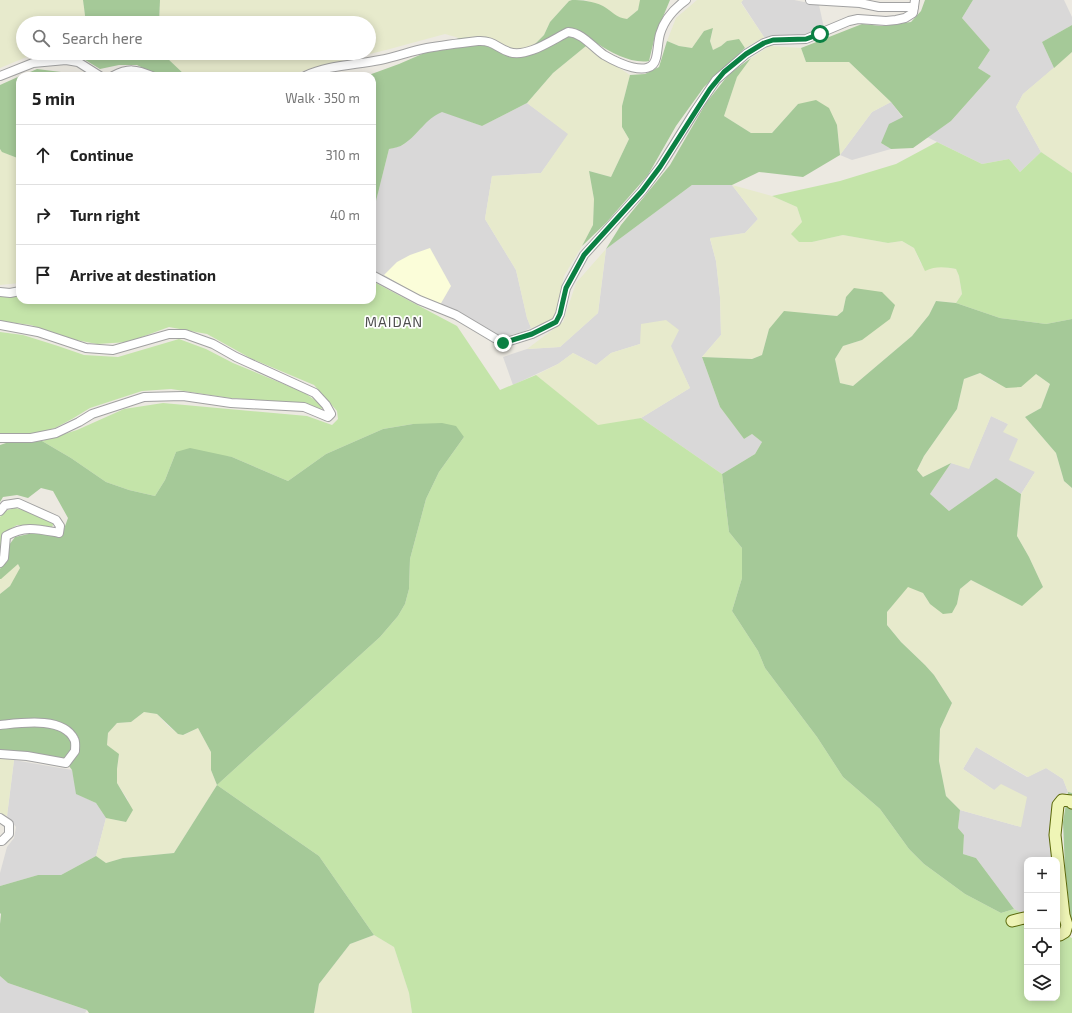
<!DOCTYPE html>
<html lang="en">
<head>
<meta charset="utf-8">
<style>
  :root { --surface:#fff; --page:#f6f6f6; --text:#222; --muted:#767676; --line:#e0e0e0 }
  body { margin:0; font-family:"Exo 2",sans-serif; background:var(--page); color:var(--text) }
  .controls { position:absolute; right:12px; bottom:12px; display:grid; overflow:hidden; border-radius:8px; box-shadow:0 2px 10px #0003 }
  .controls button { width:36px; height:36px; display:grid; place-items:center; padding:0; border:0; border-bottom:1px solid var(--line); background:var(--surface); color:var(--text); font:20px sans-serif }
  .stop { position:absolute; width:12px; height:12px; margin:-9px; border:3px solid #0b8043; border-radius:50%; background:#fff }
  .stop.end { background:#0b8043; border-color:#fff; box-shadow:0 1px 4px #0008 }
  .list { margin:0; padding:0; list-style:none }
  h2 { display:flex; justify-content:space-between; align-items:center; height:52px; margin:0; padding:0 16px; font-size:17px }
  h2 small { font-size:13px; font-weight:400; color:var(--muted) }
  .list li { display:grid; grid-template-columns:26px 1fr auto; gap:12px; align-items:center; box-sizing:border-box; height:60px; padding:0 16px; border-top:1px solid var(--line) }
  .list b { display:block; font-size:15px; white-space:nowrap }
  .list em { font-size:13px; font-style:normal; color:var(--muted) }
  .icon { flex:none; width:22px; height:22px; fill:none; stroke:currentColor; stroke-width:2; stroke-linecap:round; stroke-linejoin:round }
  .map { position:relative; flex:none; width:1072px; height:1013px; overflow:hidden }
  .search { position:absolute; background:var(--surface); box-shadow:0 2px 10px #0003; left:16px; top:16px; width:360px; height:44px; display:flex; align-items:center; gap:10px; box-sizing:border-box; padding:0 14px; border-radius:22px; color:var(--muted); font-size:15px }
  .panel { position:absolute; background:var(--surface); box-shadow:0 2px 10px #0003; left:16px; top:72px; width:360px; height:232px; border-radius:12px }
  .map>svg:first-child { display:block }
  .residential { fill:#d9d8d8 }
  .education { fill:#fbfdd9 }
  .farmland { fill:#e7eacc }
  .grass { fill:#c4e4a9 }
  .forest { fill:#a5c998 }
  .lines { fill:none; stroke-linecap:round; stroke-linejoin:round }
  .street-casing { stroke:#a2a2a2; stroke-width:10 }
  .secondary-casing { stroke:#5c690b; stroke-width:13 }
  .street { stroke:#fff; stroke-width:8 }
  .secondary { stroke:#eff5b6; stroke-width:11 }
  .route { stroke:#0b8043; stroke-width:5 }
  .labels { text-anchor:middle; stroke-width:3.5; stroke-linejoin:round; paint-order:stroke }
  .quarter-label { font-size:14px; letter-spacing:1px; fill:#4e4e4e; stroke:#fff }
</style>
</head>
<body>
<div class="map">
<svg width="1072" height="1013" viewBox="0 0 1072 1013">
  <rect width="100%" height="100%" fill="#ece9e1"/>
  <g class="residential">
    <polygon points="743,0 794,0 819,5 824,28 808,37 790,38 764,37 741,2"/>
    <polygon points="973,0 1064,0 1072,17 1072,25 1042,42 1054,68 1023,94 1016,107 1041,152 1020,172 1009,159 982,164 927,137 951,121 991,76 978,68 990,50 962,18"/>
    <polygon points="891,102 903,118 881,143 891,149 852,160 840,155 872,112"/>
    <polygon points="527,103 569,134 541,173 492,176 485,219 516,270 527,318 531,328 522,332 503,337 408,292 372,272 372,209 375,205 389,149 403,145 413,136 432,116 442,111 482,126"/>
    <polygon points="692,185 732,185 758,219 745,233 710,239 716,261 720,297 721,335 702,357 720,407 744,439 752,434 762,442 755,454 722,474 641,418 690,388 670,346 640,344 611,353 596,365 573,353 558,364 513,385 503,357 527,349 560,347 598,313 606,249"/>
    <polygon points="991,416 1008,424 1018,439 1035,472 1021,494 996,478 949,511 930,494 951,463 969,468"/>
    <polygon points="976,747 1027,777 1046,768 1063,779 1068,792 1060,798 1053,860 1027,860 1027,916 1014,909 976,858 963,854 964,835 958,828 960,810 1021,827 994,790 963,769"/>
    <polygon points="14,760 72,770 77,794 96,803 106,818 96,856 61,875 38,875 0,886 0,873 7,847 14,838 16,827 7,816"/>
    <polygon points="0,976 8,983 87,1010 85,1013 0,1013"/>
  </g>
  <polygon class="education" points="430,248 451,286 440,305 413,292 384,275 397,262 410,255"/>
  <g class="farmland">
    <polygon points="0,0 83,0 86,23 23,23 23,53 50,53 29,56 0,68"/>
    <polygon points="160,0 572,0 569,1 550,22 544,35 534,45 522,52 507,48 481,37 459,38 445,34 386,50 328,64 285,76 186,76 167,58 165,53 369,53 369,23 159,23"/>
    <polygon points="585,0 640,0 640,3 638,10 627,19 620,19 603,6"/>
    <polygon points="697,0 743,0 741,3 764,37 745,48 739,40 727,41 721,46 713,50 710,41 713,29 704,31 692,48 679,46 667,41 676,18"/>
    <polygon points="586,46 630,75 622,106 622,127 629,139 611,177 589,171 594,199 593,225 582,246 564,276 557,307 553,319 531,328 527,318 516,270 485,219 492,176 541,173 568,134 527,103 553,73"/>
    <polygon points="770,46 801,48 806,62 849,62 891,102 872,112 840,155 837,125 798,104 772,133 751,133 724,116 737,76 751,58"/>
    <polygon points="1072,52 1072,173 1041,152 1016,107 1023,94"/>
    <polygon points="0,149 3,152 20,159 20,283 0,285"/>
    <polygon points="732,185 772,196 797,207 802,222 812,242 843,235 888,243 902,241 914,248 921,264 934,267 944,267 956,269 959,276 962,294 956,303 936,301 929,315 912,336 853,386 840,383 835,359 843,346 862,340 846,297 843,311 837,316 807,313 769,329 762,355 752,359 702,357 721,335 720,297 716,261 710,238 745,233 758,219"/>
    <polygon points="606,249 598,313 560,347 527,349 563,322 576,283"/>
    <polygon points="666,320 679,330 671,346 690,388 641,418 598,426 536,375 558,364 573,353 596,365 611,353 640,344 641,324"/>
    <polygon points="980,373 996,383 1036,374 1050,384 1041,408 1025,417 1056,453 1064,481 1072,488 1072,793 1068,792 1063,779 1046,768 1028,777 976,747 963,769 994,790 1001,784 1027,797 1021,827 960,810 946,796 939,761 940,729 952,703 934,675 925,665 901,642 887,625 887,612 908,586 923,593 930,604 957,604 960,589 971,580 1009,599 1043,587 1029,557 1017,536 1021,494 1035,472 1009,460 1018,439 1003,432 1008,424 991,416 969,469 951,463 923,477 917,470 924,456 957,409 964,379"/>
    <polygon points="18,563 20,568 16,578 10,586 0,594 0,579"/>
    <polygon points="144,712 157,714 167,725 178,734 184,735 198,728 211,752 211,770 217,785 174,853 123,858 106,863 96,856 106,818 126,822 128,800 117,783 117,769 119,755 107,745 108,733 117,723 131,722"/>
    <polygon points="0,757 14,760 7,816 0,813"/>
    <polygon points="374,935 394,947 409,993 412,1013 314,1013 319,984 350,944"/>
  </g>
  <g class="grass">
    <path d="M937,142L982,164L1009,159L1020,172L1041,152L1072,173V319L1046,324L1000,318L956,303L962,294L959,276L956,269C944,267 936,266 925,271L914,248L902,241L888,243L843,235L812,242H799L791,234L802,222L797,207L772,196L840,181L896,164Z"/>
    <polygon points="372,281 457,326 500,390 536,375 598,425 641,418 722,474 729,532 742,548 742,578 732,611 758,651 765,668 817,737 843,777 880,809 909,849 924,864 965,894 1001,913 1014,909 1027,916 1027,998 1057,998 1057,931 1072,938 1072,1013 412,1013 409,993 394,947 374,935 319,856 217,785 380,637 398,616 405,604 409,589 410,559 426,499 439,472 464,437 413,424 383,429 326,454 288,481 232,457 176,452 165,480 155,496 129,490 106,482 71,458 42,441 77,430 124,409 163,403 307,416 332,425 338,419 337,411 314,385 252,359 207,334 169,327 128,342 97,344 71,339 31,325 0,321 0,296 20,294 20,300 372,300"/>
    <polygon points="0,332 23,335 58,346 84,355 118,357 179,339 206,349 233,363 305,393 323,406 321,410 300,403 230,398 171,389 142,391 90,408 72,419 55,428 34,434 0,434"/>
    <polygon points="15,508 24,510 54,523 52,527 17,525 4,533 2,547 0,550 0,517 5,511"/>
  </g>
  <g class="forest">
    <polygon points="83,0 160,0 159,23 86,23"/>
    <path d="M572,0C582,0 593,1 603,6C612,11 616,18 627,19L638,10L640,0H670L655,36L649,61C633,64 611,53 598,44L586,46L553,73L527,103L482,126L442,112C425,119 419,134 404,144C400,147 394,148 389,149L375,205L372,209V76H366L399,64L459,38L481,37L489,38L495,40L507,48L522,52L534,45L544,35L550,22L569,1Z"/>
    <polygon points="925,0 973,0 962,18 990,50 978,68 991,76 951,121 913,148 891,149 881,143 889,124 903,117 891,102 849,62 806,62 801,48 862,24 882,26 911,22 921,11"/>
    <polygon points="1072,25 1072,52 1054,68 1042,42"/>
    <polygon points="713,28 710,41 713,50 721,46 727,41 739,39 745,48 704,87 676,126 648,175 606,223 582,246 593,225 594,199 589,171 611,177 629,139 622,127 622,106 630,75 645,74 659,67 667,41 679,46 692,48 704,31"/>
    <polygon points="84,53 165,53 167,58 186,76 159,76 137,65 119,65 100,69 82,58"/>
    <polygon points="751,58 737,77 724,116 751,133 772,133 798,104 816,100 829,108 837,125 840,155 803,177 759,172 732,185 692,185 606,249 621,225 670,165 706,103 729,74"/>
    <polygon points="37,69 69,73 72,76 21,76"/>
    <polygon points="20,76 20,159 2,152 0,149 0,85"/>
    <polygon points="854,288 882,292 895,305 890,319 862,340 843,346 835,359 840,383 853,386 912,336 929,315 936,301 956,303 1000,318 1046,324 1072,319 1072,488 1064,481 1056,453 1025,417 1041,408 1050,384 1036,374 1021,387 1006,388 980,373 964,379 957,409 924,456 917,470 923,477 951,463 930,494 949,511 996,478 1021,494 1017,536 1029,557 1043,587 1022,606 971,580 960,589 957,604 952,613 943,614 930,604 923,593 908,587 887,612 887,625 901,642 925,665 934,675 952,703 940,729 939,761 946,796 960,810 958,828 964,835 963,854 976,858 1014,909 1001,913 965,894 924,864 909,849 880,809 843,777 817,737 765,668 758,651 732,611 742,578 742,548 729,532 722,474 755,454 762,442 752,434 744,439 720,407 702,357 752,359 762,355 769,329 784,311 837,316 843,311 846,297"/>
    <polygon points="442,423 456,426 464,437 439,472 426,499 410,559 409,589 405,604 398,616 380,637 217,785 319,856 374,935 350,944 319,984 314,1013 89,1013 87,1010 8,983 0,976 0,924 1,914 0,913 0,886 38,875 61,875 96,856 106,863 123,858 174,853 217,785 211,770 211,752 198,728 183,735 178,734 157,714 144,712 131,722 117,723 108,733 107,745 119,754 117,769 117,783 133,810 126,822 106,818 96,803 76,794 72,770 63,758 31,753 0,751 0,594 10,586 20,568 18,564 1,579 0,579 0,569 6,558 9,545 15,537 33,533 61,537 68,518 53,491 41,488 28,498 17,495 3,497 0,502 0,445 9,442 42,441 71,458 106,482 129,490 155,496 165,480 176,452 190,448 232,457 288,481 326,454 383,429 413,424"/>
    <polygon points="1068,792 1072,793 1072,930 1065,868 1063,822"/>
  </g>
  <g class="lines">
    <g class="street-casing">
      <g id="street">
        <polyline points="810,0 860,3 879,7 914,7"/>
        <polyline points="0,76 33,63 66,60 78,62 100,76"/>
        <path d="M113,76C128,68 136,69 152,76"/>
        <path d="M305,76C328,65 355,65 380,60C396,57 411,51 427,48C444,45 461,43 478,41C493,40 497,48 509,52C527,58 552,40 568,32C583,33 592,47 604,55C616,62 651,80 656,58C658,50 658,41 660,34C664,20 675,8 686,0"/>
        <polyline points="372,275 419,300 456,315 503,343 532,334 556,322 560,314 566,288 584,255 642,191 660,167 695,111 716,80 746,54 764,43 773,40 806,39 849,21 858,19 886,21 896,20 905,18 913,13 915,0"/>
        <polyline points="0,292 10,293 20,291"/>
        <polyline points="0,325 38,332 86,348 113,350 169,334 185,334 213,344 236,357 315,393 326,405 331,414 328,417 304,407 231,403 183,396 144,397 92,414 79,422 56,433 31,438 0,438"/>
        <path d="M0,511L5,505L18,503L56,520L60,526L59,533C38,529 25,525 6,536L4,558L0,563"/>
        <path d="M0,725C20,723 63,716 74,739C76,742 75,747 75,751L66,763L27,756L0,754"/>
        <polyline points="0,818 9,824 9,834 2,841 0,841"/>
      </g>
    </g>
    <g class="secondary-casing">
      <g id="secondary">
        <polyline points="1012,921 1024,918 1027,919"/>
        <polyline points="1057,934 1060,935 1065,932 1067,925 1064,915 1055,835 1058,805 1062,800 1071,801 1072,803"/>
      </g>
    </g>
    <use href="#street" class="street"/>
    <use href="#secondary" class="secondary"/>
  </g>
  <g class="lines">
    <polyline class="route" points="503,343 532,334 556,322 560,314 566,288 584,255 642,191 660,167 710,89 724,72 746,54 764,43 773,40 806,39 820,34"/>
  </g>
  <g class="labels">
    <g class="quarter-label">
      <text x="394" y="327">MAIDAN</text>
    </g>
  </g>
</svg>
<div class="controls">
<button>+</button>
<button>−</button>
<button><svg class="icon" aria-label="locate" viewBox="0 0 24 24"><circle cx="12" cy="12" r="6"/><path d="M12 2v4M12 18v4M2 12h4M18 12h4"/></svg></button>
<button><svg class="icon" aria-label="layers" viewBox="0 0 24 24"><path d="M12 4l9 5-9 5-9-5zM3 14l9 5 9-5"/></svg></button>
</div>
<div class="stop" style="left:820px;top:34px"></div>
<div class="stop end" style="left:503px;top:343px"></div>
<div class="search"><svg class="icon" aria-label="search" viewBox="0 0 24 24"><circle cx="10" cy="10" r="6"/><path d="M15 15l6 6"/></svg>Search here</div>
<section class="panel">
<h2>5 min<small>Walk · 350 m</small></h2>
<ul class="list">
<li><svg class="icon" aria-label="ahead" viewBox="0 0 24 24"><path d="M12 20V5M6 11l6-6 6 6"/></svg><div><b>Continue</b></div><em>310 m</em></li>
<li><svg class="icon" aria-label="right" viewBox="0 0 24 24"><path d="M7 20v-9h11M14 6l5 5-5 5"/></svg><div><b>Turn right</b></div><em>40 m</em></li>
<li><svg class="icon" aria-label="arrive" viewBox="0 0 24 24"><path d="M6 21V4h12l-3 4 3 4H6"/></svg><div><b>Arrive at destination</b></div></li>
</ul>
</section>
</div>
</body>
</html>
